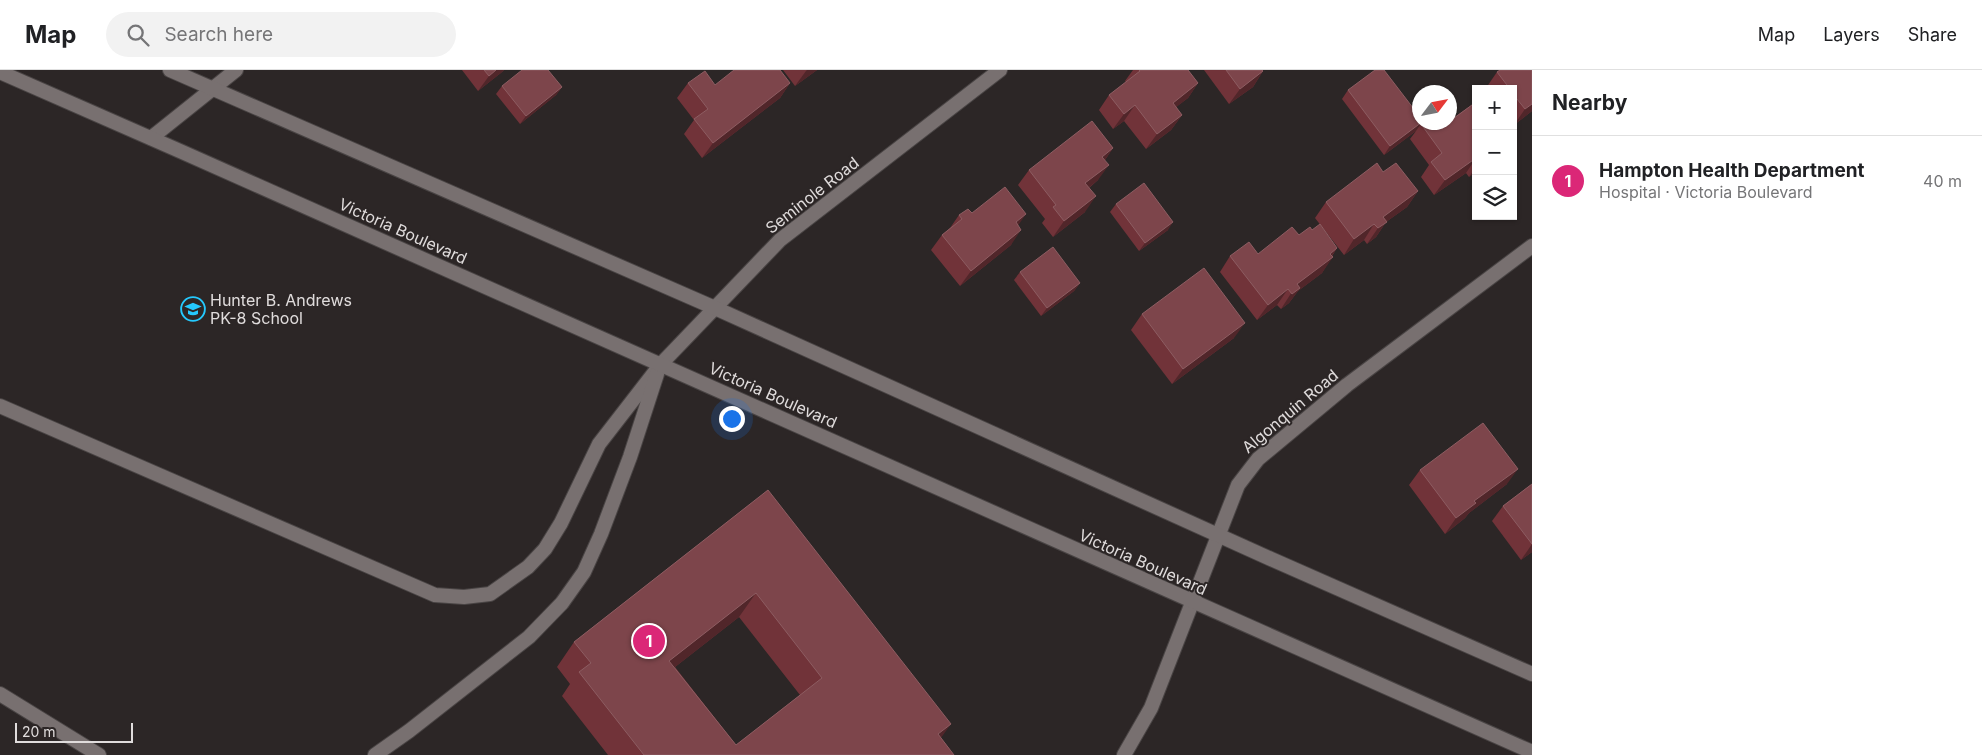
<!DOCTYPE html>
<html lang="en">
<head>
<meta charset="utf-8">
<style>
  :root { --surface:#fff; --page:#f2f2f2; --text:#202124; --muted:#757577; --line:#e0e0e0; --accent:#db2777 }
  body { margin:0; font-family:Inter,sans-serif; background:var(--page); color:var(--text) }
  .controls { position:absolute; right:15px; top:15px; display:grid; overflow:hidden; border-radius:0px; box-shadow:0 1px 4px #0004 }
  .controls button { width:45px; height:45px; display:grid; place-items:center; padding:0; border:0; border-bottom:1px solid var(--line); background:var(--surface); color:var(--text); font:25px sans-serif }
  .compass { position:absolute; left:1412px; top:15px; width:45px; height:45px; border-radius:50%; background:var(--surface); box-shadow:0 1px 4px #0004; rotate:58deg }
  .scale { position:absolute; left:15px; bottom:12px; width:118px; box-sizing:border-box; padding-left:5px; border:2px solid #e0dcdc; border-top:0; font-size:14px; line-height:18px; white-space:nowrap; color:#e0dcdc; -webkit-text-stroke:4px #2c2626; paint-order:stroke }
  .you { position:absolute; left:731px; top:348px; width:18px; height:18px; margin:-12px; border:4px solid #fff; border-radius:50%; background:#1a73e8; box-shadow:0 0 0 8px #1a73e833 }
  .badge { display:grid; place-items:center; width:32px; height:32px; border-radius:50%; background:var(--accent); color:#fff; font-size:16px; font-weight:700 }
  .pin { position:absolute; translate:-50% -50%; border:2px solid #fff; box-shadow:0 1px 5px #0006 }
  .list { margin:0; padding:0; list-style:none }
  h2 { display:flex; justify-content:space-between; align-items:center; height:65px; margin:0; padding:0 20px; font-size:21px }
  h2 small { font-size:16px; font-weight:400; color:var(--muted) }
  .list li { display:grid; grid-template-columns:32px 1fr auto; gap:15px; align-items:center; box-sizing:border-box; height:90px; padding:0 20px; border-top:1px solid var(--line) }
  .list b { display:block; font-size:19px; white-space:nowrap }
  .list p { margin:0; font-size:16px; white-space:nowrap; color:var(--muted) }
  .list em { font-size:16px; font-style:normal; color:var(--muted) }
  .icon { flex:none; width:28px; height:28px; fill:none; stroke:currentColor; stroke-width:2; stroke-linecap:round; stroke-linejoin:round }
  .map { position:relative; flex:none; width:1532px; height:685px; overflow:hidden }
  header { display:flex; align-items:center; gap:30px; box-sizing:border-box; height:70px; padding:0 25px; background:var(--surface); border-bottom:1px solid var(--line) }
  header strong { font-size:24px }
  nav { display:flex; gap:28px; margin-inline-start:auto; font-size:18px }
  .search { width:350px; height:45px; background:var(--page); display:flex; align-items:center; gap:12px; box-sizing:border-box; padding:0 18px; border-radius:28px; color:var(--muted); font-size:19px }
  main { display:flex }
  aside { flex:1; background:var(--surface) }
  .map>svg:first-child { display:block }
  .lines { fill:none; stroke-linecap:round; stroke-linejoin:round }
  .service-casing { stroke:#494444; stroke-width:16 }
  .minor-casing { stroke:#494444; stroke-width:16 }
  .secondary-casing { stroke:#494444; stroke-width:16 }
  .service { stroke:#787070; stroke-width:14 }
  .minor { stroke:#787070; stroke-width:14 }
  .secondary { stroke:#787070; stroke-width:14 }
  .wall { fill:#713339; fill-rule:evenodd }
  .shaded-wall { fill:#51262a }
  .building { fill:#7d454b; stroke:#8d5d62; fill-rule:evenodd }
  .labels { text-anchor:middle; stroke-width:4; stroke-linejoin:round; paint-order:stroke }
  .street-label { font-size:16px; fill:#e0dcdc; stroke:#2c2626 }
  .poi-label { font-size:16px; fill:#e0dcdc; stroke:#2c2626; text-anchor:start }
</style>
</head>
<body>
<header>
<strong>Map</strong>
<div class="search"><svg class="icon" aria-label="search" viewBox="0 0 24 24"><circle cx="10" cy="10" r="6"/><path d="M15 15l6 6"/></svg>Search here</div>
<nav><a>Map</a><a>Layers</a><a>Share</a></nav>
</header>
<main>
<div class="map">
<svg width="1532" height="685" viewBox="0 0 1532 685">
  <rect width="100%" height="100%" fill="#2c2626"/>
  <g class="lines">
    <g class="service-casing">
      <g id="service">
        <polyline points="0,336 435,525 464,527 490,524 528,497 545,479 561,453 599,374 661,294"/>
        <polyline points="0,624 99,685"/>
        <polyline points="375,685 409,661 529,567 562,533 584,502 601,464 630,387 657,304"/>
      </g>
    </g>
    <g class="minor-casing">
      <g id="minor">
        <polyline points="151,68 236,0"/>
        <polyline points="661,294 780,170 1000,0"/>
        <polyline points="1124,685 1151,638 1238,415 1258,389 1347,315 1532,176"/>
      </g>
    </g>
    <g class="secondary-casing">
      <g id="secondary">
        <polyline points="170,0 715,238 1271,489 1532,604"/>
        <path d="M0,2C512,226 1021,457 1532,682"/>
      </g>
    </g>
    <use href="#service" class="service"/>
    <use href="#minor" class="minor"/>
    <use href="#secondary" class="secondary"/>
  </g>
  <g class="wall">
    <polygon points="462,0 504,0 502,2 478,21"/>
    <polygon points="783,0 817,0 795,16"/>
    <polygon points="1133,0 1188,0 1198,13 1188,28 1176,37 1182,45 1171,60 1146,79 1124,51 1113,59 1099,40 1109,25 1126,12 1125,11"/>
    <polygon points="1204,0 1262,0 1263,1 1253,17 1229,34"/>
    <polygon points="1500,0 1532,0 1532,41 1514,55 1513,53 1513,19 1487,19 1486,18 1497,2"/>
    <polygon points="688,13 715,15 790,13 780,28 702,88 684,64 694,50 677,28"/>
    <polygon points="502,16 562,17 556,25 520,54 496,24"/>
    <polygon points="1348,20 1420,52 1446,53 1476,32 1476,102 1469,107 1466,103 1434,125 1421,107 1429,95 1410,69 1416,61 1384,85 1342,29"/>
    <polygon points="1113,78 1105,90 1098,110 1089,118 1085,142 1053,167 1042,153 1045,149 1018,115 1029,100"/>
    <polygon points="1383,102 1418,121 1407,137 1386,152 1376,167 1367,174 1364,170 1344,185 1315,148 1326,132"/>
    <polygon points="1116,134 1168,160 1139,181 1110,142"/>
    <polygon points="972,143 1018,156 1011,175 960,216 931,180 942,165 950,158 959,145"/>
    <polygon points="1312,160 1337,178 1322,203 1298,221 1289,233 1281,239 1277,235 1257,250 1220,202 1230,186 1258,184"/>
    <polygon points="1020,202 1080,213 1074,221 1041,246 1014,210"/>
    <polygon points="1142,244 1234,268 1172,314 1131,260"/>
    <polygon points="1420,400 1507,414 1469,443 1465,448 1445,464 1409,415"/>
    <polygon points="1532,414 1532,482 1521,490 1492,451 1503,436"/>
    <path d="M768,420L941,668L954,685H608L562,626L570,614L557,597L574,572ZM739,547L800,625L736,675L675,597Z"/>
  </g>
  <g class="shaded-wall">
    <polygon points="496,0 504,0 502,2 478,21 489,6"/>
    <polygon points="807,0 817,0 795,16 806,1"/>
    <polygon points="1263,1 1253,17 1229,34 1240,19"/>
    <polygon points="790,13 780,28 702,88 713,73"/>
    <polygon points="1198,13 1188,28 1162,48 1173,33"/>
    <polygon points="562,17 556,25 520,54 526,46"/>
    <polygon points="1532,34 1532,41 1514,55 1525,39"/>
    <polygon points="1135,35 1124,51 1113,59 1124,44"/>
    <polygon points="1182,45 1171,60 1146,79 1157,64"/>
    <polygon points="1422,52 1416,61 1384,85 1390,76"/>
    <polygon points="1113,78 1103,93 1102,87"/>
    <polygon points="1476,88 1466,103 1434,125 1445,110"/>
    <polygon points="1109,95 1098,110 1075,129 1085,113"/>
    <polygon points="1476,97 1476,102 1469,107"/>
    <polygon points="1418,121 1407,137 1386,152 1376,167 1367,174 1378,158 1383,147"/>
    <polygon points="1096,126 1085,142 1053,167 1064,151"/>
    <polygon points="1026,144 1015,160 1016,152"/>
    <polygon points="1173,152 1168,160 1139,181 1145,173"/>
    <polygon points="1374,154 1364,170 1344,185 1354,169"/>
    <polygon points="1021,160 1011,175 960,216 971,201"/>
    <polygon points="1337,178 1328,191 1333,187 1322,203 1298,221 1289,233 1281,239 1297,214 1330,184"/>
    <polygon points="1080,213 1074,221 1041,246 1047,238"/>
    <polygon points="1288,219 1277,235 1257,250 1268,235"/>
    <polygon points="1245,253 1234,268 1172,314 1183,299"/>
    <polygon points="1518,399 1507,414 1469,443 1465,448 1445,464 1456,448 1474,431"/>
    <polygon points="1532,474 1532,482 1521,490"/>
    <polygon points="756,523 739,547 652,615 669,591"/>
    <polygon points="951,654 933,679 938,664"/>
  </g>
  <g class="building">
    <polygon points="484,0 496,0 489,6"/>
    <polygon points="522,0 548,0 562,17 526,46 502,16"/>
    <polygon points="734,0 780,0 790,13 713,73 694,49 708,39 688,13 705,1 715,15"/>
    <polygon points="1139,0 1188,0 1198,13 1173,33 1182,45 1157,64 1135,35 1124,44 1109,25 1140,1"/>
    <polygon points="1226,0 1262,0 1263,1 1240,19"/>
    <polygon points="1375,0 1384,0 1420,47 1420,52 1422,52 1390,76 1348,20"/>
    <polygon points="1500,0 1532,0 1532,34 1525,39 1513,24 1513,19 1510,19 1497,2"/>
    <polygon points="1476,32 1476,88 1445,110 1431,92 1442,83 1421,54 1423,52 1445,52 1446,53 1450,52 1450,51"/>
    <polygon points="1092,51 1113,78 1102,87 1109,95 1085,113 1096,126 1064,151 1053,137 1056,135 1029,100"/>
    <polygon points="1377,93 1383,102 1396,93 1418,121 1383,147 1387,152 1378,158 1374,154 1354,169 1326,132"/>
    <polygon points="1144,113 1173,152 1145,173 1116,134"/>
    <polygon points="1005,117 1026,144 1016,152 1021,160 971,201 942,165 962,149 959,145 968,139 972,143"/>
    <polygon points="1320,154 1337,178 1330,184 1333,187 1297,214 1300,218 1292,224 1288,219 1268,235 1230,186 1249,172 1258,184 1292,157 1299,165 1310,157 1312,160"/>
    <polygon points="1053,177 1080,213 1047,238 1020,202"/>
    <polygon points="1204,198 1245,253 1183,299 1142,244"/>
    <polygon points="1483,353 1518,399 1474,431 1476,433 1456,448 1420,400"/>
    <polygon points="1532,414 1532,474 1503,436"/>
    <path d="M768,420L951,654L938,664L954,685H644L579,602L591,593L574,572ZM756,523L822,608L736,675L669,591Z"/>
  </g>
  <defs>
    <g id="school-ring" transform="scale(1.25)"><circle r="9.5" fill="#2c2626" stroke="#25c9fe" stroke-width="1.5"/><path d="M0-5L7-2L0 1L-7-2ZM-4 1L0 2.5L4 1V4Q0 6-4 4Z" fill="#25c9fe"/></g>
  </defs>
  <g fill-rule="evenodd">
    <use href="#school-ring" x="193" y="239"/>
  </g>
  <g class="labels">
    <g class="street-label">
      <text transform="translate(812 125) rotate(-38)" y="6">Seminole Road</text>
      <text transform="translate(403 161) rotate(24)" y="6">Victoria Boulevard</text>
      <text transform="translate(773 325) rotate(24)" y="6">Victoria Boulevard</text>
      <text transform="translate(1290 341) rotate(-40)" y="6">Algonquin Road</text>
      <text transform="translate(1143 492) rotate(24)" y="6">Victoria Boulevard</text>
    </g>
    <g class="poi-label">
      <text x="210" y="236">Hunter B. Andrews<tspan x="210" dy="18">PK-8 School</tspan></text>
    </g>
  </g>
</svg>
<div class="controls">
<button>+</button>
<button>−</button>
<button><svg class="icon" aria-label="layers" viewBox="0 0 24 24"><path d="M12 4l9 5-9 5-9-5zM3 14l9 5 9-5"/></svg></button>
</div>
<svg class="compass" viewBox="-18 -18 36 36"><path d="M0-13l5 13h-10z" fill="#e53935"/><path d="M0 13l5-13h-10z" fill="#757577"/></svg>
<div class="scale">20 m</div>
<div class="you"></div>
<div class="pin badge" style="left:649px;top:571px">1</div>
</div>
<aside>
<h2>Nearby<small></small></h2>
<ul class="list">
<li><span class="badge">1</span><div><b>Hampton Health Department</b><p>Hospital · Victoria Boulevard</p></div><em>40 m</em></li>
</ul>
</aside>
</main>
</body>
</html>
